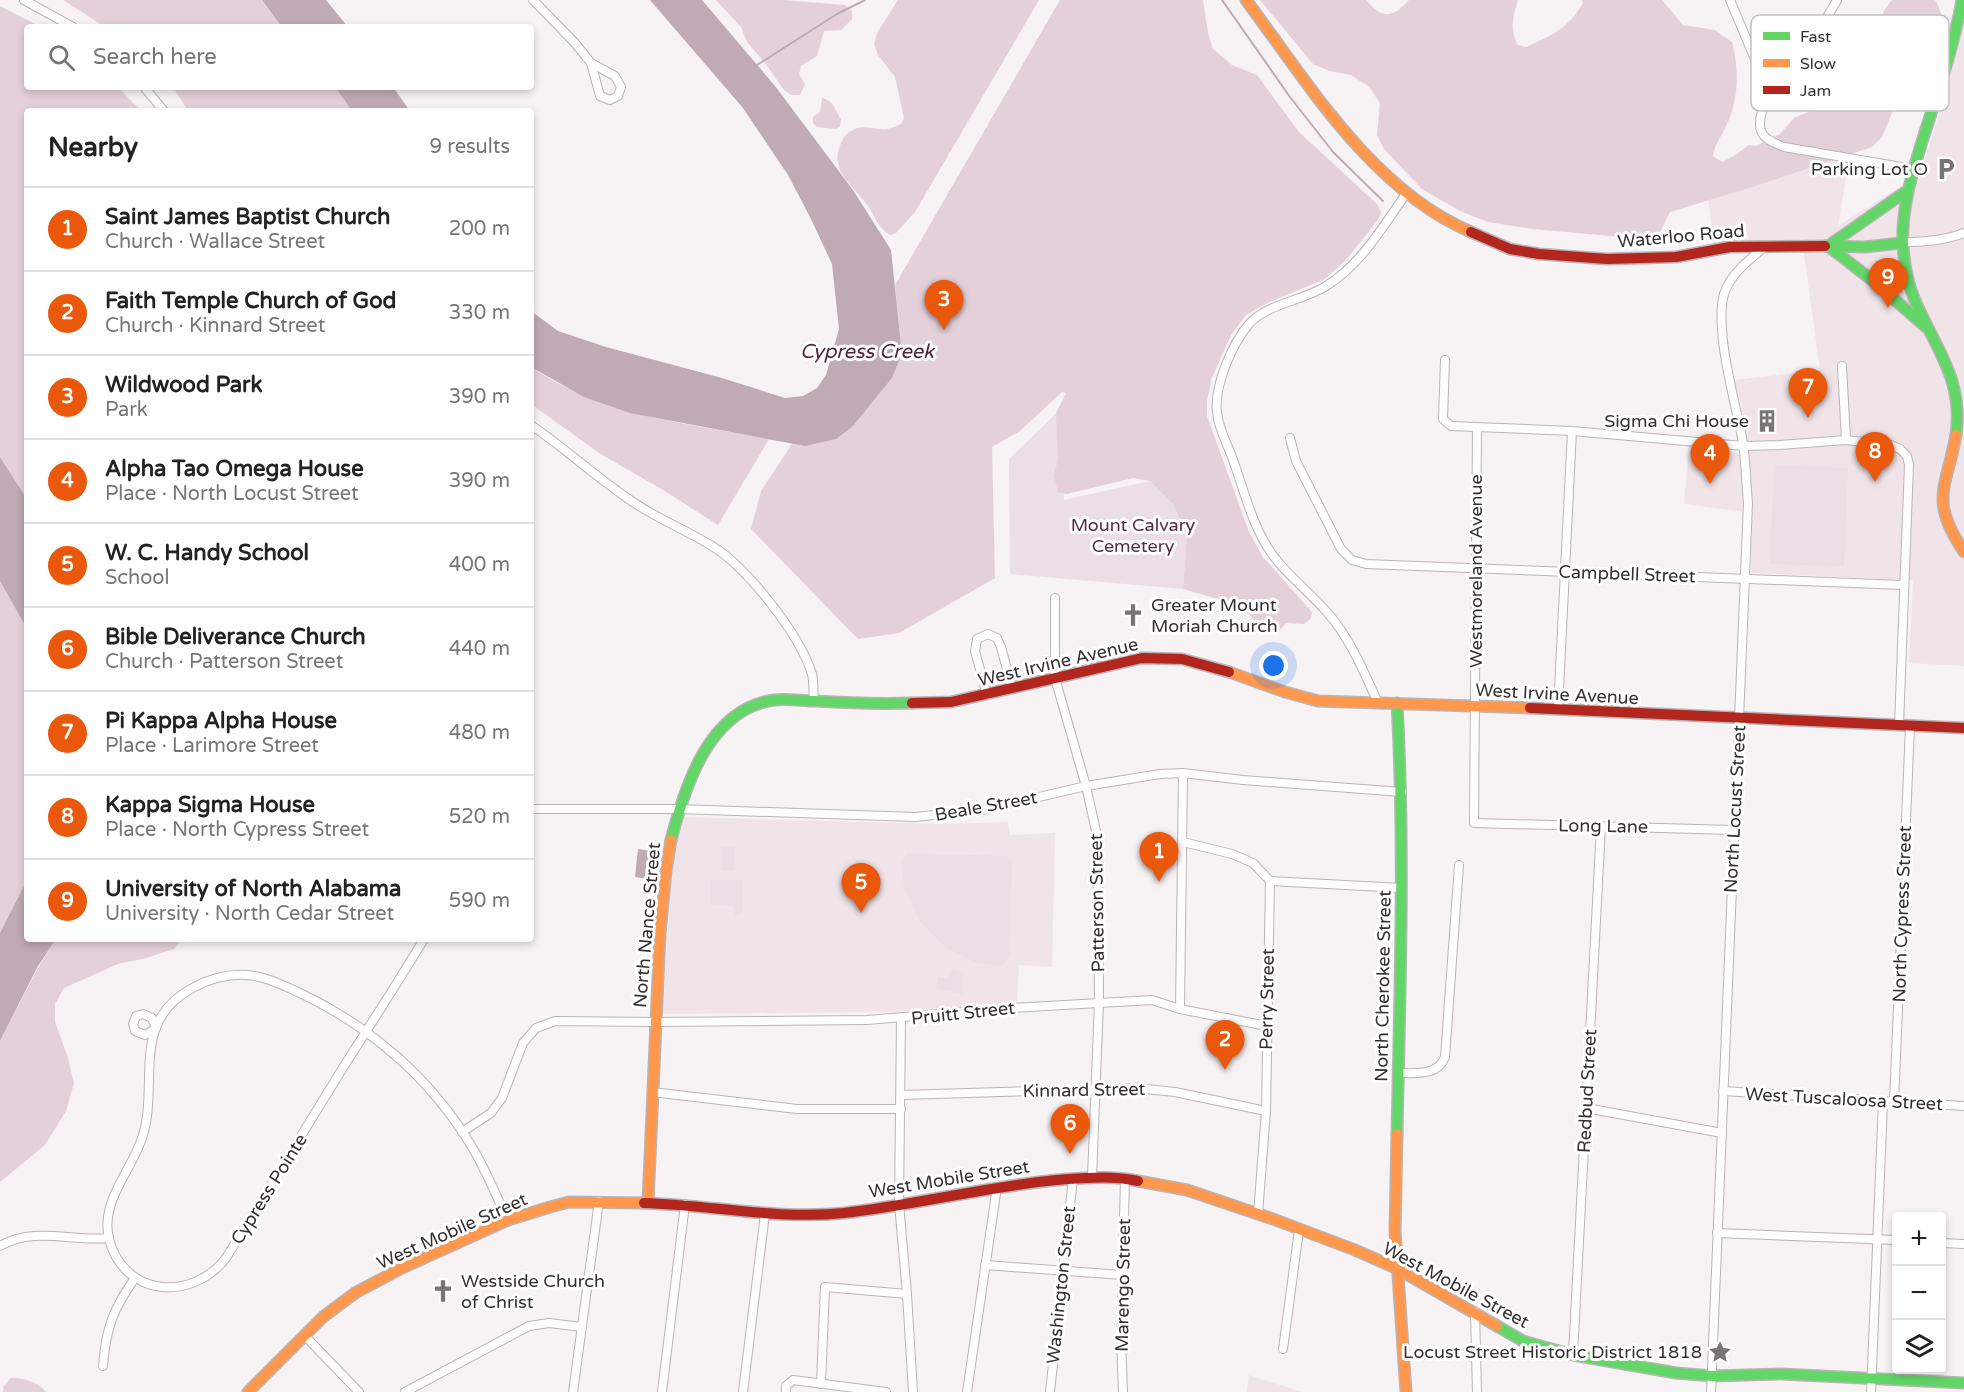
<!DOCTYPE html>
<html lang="en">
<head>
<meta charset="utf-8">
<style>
  :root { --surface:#fff; --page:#f2f2f2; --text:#222; --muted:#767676; --line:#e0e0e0; --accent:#ea580c }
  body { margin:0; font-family:"Varela Round",sans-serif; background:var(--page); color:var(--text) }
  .controls { position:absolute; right:18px; bottom:18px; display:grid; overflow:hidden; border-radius:6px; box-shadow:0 3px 9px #0003 }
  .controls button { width:54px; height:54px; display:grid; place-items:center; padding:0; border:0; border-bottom:2px solid var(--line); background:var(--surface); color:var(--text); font:30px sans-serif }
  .you { position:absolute; left:1274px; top:666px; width:21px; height:21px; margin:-15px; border:4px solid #fff; border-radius:50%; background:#1a73e8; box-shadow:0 0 0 9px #1a73e833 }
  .badge { display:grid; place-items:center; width:39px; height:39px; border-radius:50%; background:var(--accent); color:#fff; font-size:20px; font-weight:700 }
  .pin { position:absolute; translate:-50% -50px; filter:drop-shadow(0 2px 3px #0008) }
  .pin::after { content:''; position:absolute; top:32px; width:21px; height:18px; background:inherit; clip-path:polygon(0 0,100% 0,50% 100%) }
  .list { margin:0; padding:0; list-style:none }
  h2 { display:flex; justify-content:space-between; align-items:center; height:78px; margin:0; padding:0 24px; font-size:26px }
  h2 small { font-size:20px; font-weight:400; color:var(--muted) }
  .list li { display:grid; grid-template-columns:39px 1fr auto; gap:18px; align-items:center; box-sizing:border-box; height:84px; padding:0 24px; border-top:2px solid var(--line) }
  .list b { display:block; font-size:22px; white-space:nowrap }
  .list p { margin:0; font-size:20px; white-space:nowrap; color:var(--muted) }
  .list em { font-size:20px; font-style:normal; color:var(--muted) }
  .icon { flex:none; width:33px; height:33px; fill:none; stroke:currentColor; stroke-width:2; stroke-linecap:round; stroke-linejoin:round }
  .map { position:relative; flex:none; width:1964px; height:1392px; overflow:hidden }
  .search { position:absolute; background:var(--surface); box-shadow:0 3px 9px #0003; left:24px; top:24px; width:510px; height:66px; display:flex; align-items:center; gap:15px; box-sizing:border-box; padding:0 21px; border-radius:6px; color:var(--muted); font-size:22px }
  .panel { position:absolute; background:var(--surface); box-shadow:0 3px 9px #0003; left:24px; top:108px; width:510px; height:834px; border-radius:6px }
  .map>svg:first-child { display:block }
  .built { fill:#f0e4e9 }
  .green { fill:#ebdee4 }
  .forest { fill:#e4d0d9 }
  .water { fill:#c0aab4 }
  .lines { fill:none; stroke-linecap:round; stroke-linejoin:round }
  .stream { stroke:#c0aab4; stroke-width:2 }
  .street-casing { stroke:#b9b5b7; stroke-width:10 }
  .fast-casing { stroke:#b9b5b7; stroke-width:13 }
  .slow-casing { stroke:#b9b5b7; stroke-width:13 }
  .jam-casing { stroke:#b9b5b7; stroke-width:13 }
  .street { stroke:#fefdfd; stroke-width:8 }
  .fast { stroke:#63d668; stroke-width:10 }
  .slow { stroke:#ff974d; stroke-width:10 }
  .jam { stroke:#b3261e; stroke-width:10 }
  .labels { text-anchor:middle; stroke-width:6; stroke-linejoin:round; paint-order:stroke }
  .poi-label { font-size:18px; fill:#343032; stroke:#fff; text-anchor:end }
  .street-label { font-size:18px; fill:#343032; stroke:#fff }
  .park-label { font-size:18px; fill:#572c43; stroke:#fff }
  .water-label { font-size:20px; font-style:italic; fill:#50263d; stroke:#fff }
  .key { fill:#fff; stroke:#c2c1c2; stroke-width:1.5 }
  .key-label { font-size:16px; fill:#343032 }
</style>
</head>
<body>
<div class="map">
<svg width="1964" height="1392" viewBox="0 0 1964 1392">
  <rect width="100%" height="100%" fill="#f7f2f4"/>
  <g class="built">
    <polygon points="1964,24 1964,666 1909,663 1913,580 1751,573 1752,513 1684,504 1689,447 1748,454 1741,405 1734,380 1820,370 1802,239 1714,246 1707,190 1814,158 1848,165 1838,226 1898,188 1914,193 1937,120"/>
    <polygon points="681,817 945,824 1008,822 1010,835 1055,833 1052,967 1019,965 1017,1003 893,1012 663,1014 672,862"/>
    <polygon points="1249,1375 1302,1392 1247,1392"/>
  </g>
  <g class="green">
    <polygon points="1063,407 1064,500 1150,481 1173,504 1187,535 1183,589 1010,574 1009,459"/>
    <polygon points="1774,465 1848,468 1844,566 1770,564"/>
    <polygon points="723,847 734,847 734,871 722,871"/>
    <polygon points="907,853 1006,856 1012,861 1010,956 1002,966 977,963 946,948 919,920 904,887 901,862"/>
    <polygon points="711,880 742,880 742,914 735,915 734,906 711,906"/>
    <polygon points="951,969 964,972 962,994 936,989 938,977 948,979"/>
  </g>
  <g class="forest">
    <polygon points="63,0 262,0 282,27 105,27"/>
    <polygon points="716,0 783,0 845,5 852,11 852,19 841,30 824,31 817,56 801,66 799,74 805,84 800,95 791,95 784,90 765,63 747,42 741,27"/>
    <path d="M898,0H1039L915,212L896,233L890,235C878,228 875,216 868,206C855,188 829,170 840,146C842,140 845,134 851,131C863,123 877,131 887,129C892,128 896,126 901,124L904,118L895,77L878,55L874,44L877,33Z"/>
    <polygon points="1060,0 1203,0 1208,33 1213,49 1232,65 1257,75 1299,132 1377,204 1381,212 1378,220 1345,261 1325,279 1267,303 1246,315 1231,335 1211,380 1207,401 1207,416 1249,532 1263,557 1312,612 1311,618 1304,624 1286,623 1279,631 1270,634 1258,627 1251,616 1236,604 1183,589 1187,535 1173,504 1150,481 1133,478 1067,494 1058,492 1054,476 1058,459 1056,413 1066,393 1062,392 1020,431 992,447 995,578 899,633 858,639 751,529 761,491 792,444 805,446 852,427 902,354 895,285"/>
    <path d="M1260,0H1366C1382,19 1392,19 1409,0H1518C1513,16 1509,30 1518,45L1526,47C1552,35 1568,29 1583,3L1582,0H1662L1683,25L1715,30L1732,42C1739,68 1739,96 1728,122C1723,134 1715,143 1713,156L1722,162L1734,156L1749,145L1756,146L1780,134L1794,118L1813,110L1830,94L1868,70L1880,59L1886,49L1883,12L1892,0H1935C1955,34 1931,52 1906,73L1904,88L1894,108L1882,137L1872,147L1749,188L1670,212L1656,240L1532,229L1488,222L1460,211L1422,189L1384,149L1377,135L1380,103L1369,87L1351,75L1330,71L1313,64Z"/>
    <polygon points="0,6 41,27 27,27 27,87 118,87 141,111 27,111 27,499 0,457"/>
    <polygon points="173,87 335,87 352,111 188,111"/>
    <path d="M822,98C835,101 834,109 841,119L840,126L836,129L817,127L813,123V117L820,112Z"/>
    <path d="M531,367C603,416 686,423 769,439L718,525L663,490L599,453L531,404Z"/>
    <polygon points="0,581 27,629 27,880 0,933"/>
    <polygon points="56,939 182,939 174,949 146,958 118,964 64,988 55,1004 55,1022 67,1055 74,1083 66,1111 45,1145 0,1182 0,1041 39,966"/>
    <path d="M11,1378C24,1378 37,1381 46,1392H3L4,1386Z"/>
  </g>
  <g class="water">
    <polygon points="262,0 326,0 348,27 282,27"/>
    <polygon points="650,0 702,0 775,86 853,190 891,250 902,354 892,378 852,427 836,439 805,446 630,413 584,397 531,367 531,311 558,331 606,347 722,378 785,398 803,396 817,388 826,375 839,329 832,264 811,219 788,175 743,108"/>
    <polygon points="335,87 393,87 410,111 352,111"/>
    <polygon points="0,457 27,499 27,629 0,581"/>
    <polygon points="638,849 651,851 648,879 635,877"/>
    <polygon points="27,880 27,939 56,939 38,966 0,1041 0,933"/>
  </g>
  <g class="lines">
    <g class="stream">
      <polyline points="1222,0 1290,97 1333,152 1383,201"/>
      <polyline points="757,65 837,14 865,0"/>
    </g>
    <g class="street-casing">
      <g id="street">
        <polyline points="24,0 73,27"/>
        <polyline points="533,0 574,42 591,63"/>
        <polyline points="1730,0 1771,97"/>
        <path d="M1837,0C1824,24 1807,48 1791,71C1780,85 1760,103 1760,123C1759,138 1772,142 1784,147L1913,169"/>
        <polygon points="591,63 615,76 621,87 618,96 610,100 600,96"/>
        <polyline points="144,87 164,111"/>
        <path d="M1901,243C1923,241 1944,241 1964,233"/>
        <polyline points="1445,360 1443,419 1451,426 1572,431 1743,446 1780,445 1846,440 1891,445 1900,449 1907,456 1909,465 1899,725"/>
        <polyline points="1842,366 1846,440"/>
        <path d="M531,425C566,449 597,478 633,502C658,519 686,530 712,546C747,567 800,635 812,674C814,682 813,692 814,701"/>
        <polyline points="1477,428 1474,823 1733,830"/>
        <polyline points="1290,438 1296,461 1341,549 1352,560 1366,564 1903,585"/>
        <polyline points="1055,598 1055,678 1086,786 1098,840 1099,1002 1092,1177"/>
        <polyline points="987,695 975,651 977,639 988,634 997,638 1001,647 1012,688"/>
        <path d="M1378,703C1364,672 1350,638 1327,612C1309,591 1282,571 1268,548C1251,521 1244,490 1233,460C1228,445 1218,428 1217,412C1214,386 1232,344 1249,324C1268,303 1303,301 1326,286C1361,265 1383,226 1406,194"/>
        <polyline points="1558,709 1572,431"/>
        <polyline points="531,809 678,809 915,817 983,810 1086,786 1160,774 1183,773 1243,780 1402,792"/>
        <polyline points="1183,842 1232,854 1253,863 1270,881 1266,1111 1258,1214"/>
        <polyline points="1270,881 1402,888"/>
        <path d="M424,939C398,982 371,1024 344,1066L226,1258C192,1302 124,1297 109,1239C100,1201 131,1172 142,1138C154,1103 144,1064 155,1030C167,994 211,973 247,975C264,976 282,985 298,992C370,1026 431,1078 472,1147C486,1170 496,1196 508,1220"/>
        <polyline points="1180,1009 1183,773"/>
        <polygon points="143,1014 152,1018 156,1028 145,1035 135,1031 133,1024 136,1016"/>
        <polyline points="901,1019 899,1204 907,1294 913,1392"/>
        <path d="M1399,1073C1416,1073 1438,1076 1445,1057L1459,865"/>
        <polyline points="1723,1091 1964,1106"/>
        <polyline points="652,1092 797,1109 901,1109"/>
        <polyline points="901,1095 1136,1088 1175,1092 1266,1111"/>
        <polyline points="1894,1102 1910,726"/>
        <polyline points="1586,1108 1722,1133"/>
        <polyline points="462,1132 491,1113 502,1098 523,1043 536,1028 555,1021 656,1022 867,1020 1012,1008 1152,1000 1180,1009 1267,1026"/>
        <polyline points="1717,1233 1896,1240"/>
        <polyline points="1942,1243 1964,1244"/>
        <path d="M0,1246C35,1226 72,1242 109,1238"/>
        <polyline points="985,1265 1122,1275"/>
        <polyline points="1475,1312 1477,1392"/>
        <polyline points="304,1335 359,1392"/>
        <polyline points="1283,1349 1299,1230"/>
        <polyline points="1573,1355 1601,826"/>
        <path d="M103,1366C106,1328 113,1309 135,1278"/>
        <polyline points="821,1384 825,1287 907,1294"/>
        <polyline points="405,1392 529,1326 549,1323 582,1327"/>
        <polyline points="573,1392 599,1201"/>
        <polyline points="662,1392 685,1204"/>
        <polyline points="743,1392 765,1214"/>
        <polyline points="786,1392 786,1386 793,1380 886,1392"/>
        <polyline points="967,1392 997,1187"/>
        <polyline points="1050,1392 1073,1178"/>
        <polyline points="1123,1392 1121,1339 1125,1178"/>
        <path d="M1711,1392L1748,503C1746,483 1746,463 1743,443C1736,404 1714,331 1724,294C1730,274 1751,258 1766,246"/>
        <polyline points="1871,1392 1883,1102"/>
      </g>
    </g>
    <g class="fast-casing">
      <g id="fast">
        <polyline points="1908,190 1828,246 1872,280 1926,327"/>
        <polyline points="1825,246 1865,247 1901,243"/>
        <path d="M1956,435C1964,378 1934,347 1914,298C1907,281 1904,263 1903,244C1901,206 1914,168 1925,132C1939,89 1954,45 1962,0"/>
        <path d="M671,840C685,786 709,709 774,700C787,698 802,701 815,701C847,703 879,704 912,703"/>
        <path d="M1397,1134C1400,990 1405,847 1397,703"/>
        <polyline points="1497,1326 1523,1341 1573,1355 1676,1373 1713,1376 1781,1374 1964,1383"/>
      </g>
    </g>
    <g class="slow-casing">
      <g id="slow">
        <path d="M1246,0C1308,83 1372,190 1471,232"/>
        <path d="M1956,435C1946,490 1929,499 1964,552"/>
        <polyline points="1229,672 1285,692 1318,701 1530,708"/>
        <polyline points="1397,1134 1395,1231 1406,1392"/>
        <polyline points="1138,1181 1187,1190 1273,1219 1355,1250 1398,1269 1497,1326"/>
        <polyline points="648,1202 660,934 666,871 671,840"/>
        <polyline points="248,1392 323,1317 355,1293 402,1268 508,1220 550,1207 569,1202 644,1203"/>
      </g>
    </g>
    <g class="jam-casing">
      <g id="jam">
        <polyline points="1471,232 1510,249 1539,254 1607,259 1676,257 1730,247 1825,246"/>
        <polyline points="912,703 951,702 1142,658 1182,659 1229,672"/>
        <polyline points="1530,708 1964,728"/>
        <path d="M644,1203C711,1205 777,1220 844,1213C915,1205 985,1187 1056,1180C1084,1178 1111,1175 1138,1181"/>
      </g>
    </g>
    <use href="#street" class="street"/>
    <use href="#fast" class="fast"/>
    <use href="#slow" class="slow"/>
    <use href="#jam" class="jam"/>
  </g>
  <defs>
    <g id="parking-bare" transform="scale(1.8)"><path d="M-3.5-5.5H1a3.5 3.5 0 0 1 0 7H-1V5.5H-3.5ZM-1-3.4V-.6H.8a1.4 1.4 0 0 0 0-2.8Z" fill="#787476" stroke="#fff" stroke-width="2.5" paint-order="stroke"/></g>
    <g id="building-bare" transform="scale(1.8)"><path d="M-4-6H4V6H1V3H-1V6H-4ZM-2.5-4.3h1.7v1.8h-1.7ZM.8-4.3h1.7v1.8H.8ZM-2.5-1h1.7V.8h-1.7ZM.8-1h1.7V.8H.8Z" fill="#787476" stroke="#fff" stroke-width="2.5" paint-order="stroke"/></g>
    <g id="church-bare" transform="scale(1.8)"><path d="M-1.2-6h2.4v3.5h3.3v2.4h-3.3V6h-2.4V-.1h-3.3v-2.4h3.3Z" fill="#787476" stroke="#fff" stroke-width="2.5" paint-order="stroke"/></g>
    <g id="sight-bare" transform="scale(1.8)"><path d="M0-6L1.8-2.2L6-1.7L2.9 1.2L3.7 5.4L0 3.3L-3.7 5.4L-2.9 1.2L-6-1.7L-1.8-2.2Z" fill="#787476" stroke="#fff" stroke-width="2.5" paint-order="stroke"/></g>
  </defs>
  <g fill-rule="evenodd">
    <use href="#parking-bare" x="1946" y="169"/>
    <use href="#building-bare" x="1767" y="421"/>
    <use href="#church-bare" x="1133" y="615"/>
    <use href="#church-bare" x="443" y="1291"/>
    <use href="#sight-bare" x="1720" y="1352"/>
  </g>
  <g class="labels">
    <g class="poi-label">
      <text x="1928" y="175">Parking Lot O</text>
      <text x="1749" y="427">Sigma Chi House</text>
      <text x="1151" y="611" text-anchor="start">Greater Mount<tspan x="1151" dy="21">Moriah Church</tspan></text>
      <text x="461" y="1287" text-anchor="start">Westside Church<tspan x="461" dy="21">of Christ</tspan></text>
      <text x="1702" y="1358">Locust Street Historic District 1818</text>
    </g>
    <g class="street-label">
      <text transform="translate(1681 236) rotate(-5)" y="6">Waterloo Road</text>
      <text transform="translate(1476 571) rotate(-90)" y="6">Westmoreland Avenue</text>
      <text transform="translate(1627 574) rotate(2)" y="6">Campbell Street</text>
      <text transform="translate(1058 662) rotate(-13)" y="6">West Irvine Avenue</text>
      <text transform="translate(1557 694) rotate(3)" y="6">West Irvine Avenue</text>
      <text transform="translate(986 806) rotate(-10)" y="6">Beale Street</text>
      <text transform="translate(1735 809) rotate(-87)" y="6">North Locust Street</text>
      <text transform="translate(1603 826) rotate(1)" y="6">Long Lane</text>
      <text transform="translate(1097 903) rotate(-91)" y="6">Patterson Street</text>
      <text transform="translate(1902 914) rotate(-88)" y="6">North Cypress Street</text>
      <text transform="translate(647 925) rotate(-85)" y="6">North Nance Street</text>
      <text transform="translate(1383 986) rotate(-89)" y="6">North Cherokee Street</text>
      <text transform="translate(1267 999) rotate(-89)" y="6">Perry Street</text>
      <text transform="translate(963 1013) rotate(-6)" y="6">Pruitt Street</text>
      <text transform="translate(1084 1090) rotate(-1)" y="6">Kinnard Street</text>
      <text transform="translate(1587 1091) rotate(-87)" y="6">Redbud Street</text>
      <text transform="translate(1844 1099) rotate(3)" y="6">West Tuscaloosa Street</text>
      <text transform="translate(949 1179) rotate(-9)" y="6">West Mobile Street</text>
      <text transform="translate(269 1189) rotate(-58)" y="6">Cypress Pointe</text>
      <text transform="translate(452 1231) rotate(-24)" y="6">West Mobile Street</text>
      <text transform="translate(1061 1285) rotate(-84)" y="6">Washington Street</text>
      <text transform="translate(1123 1285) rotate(-89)" y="6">Marengo Street</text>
      <text transform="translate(1456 1285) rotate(28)" y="6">West Mobile Street</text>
    </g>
    <g class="park-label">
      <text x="1133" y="531">Mount Calvary<tspan x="1133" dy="21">Cemetery</tspan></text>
    </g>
    <g class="water-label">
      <text x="867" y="358">Cypress Creek</text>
    </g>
  </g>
  <rect x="1751" y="15" width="198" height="96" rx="9" class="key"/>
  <rect x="1763" y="32" width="27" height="8" fill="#63d668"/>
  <rect x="1763" y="59" width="27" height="8" fill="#ff974d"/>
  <rect x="1763" y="86" width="27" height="8" fill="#b3261e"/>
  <g class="key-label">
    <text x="1800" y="42">Fast</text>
    <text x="1800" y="69">Slow</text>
    <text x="1800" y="96">Jam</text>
  </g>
</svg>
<div class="controls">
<button>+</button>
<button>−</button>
<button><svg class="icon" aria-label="layers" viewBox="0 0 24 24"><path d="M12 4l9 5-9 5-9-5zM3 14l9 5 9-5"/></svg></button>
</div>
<div class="you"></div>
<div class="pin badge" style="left:1159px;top:882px">1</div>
<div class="pin badge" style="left:1225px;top:1070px">2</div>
<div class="pin badge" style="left:944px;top:330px">3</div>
<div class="pin badge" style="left:1710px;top:484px">4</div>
<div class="pin badge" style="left:861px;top:913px">5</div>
<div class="pin badge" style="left:1070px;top:1154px">6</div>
<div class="pin badge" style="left:1808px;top:418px">7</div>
<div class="pin badge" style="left:1875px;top:482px">8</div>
<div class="pin badge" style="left:1888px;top:308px">9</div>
<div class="search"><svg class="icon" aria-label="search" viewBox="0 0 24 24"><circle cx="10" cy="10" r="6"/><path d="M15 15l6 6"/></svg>Search here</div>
<section class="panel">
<h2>Nearby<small>9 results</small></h2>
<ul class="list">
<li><span class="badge">1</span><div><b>Saint James Baptist Church</b><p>Church · Wallace Street</p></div><em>200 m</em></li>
<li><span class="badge">2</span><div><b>Faith Temple Church of God</b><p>Church · Kinnard Street</p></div><em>330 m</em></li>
<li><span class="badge">3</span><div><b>Wildwood Park</b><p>Park</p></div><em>390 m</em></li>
<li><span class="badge">4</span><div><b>Alpha Tao Omega House</b><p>Place · North Locust Street</p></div><em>390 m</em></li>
<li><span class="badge">5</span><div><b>W. C. Handy School</b><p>School</p></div><em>400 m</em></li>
<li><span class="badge">6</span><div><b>Bible Deliverance Church</b><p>Church · Patterson Street</p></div><em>440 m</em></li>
<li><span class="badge">7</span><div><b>Pi Kappa Alpha House</b><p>Place · Larimore Street</p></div><em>480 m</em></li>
<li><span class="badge">8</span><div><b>Kappa Sigma House</b><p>Place · North Cypress Street</p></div><em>520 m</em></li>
<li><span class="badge">9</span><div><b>University of North Alabama</b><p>University · North Cedar Street</p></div><em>590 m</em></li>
</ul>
</section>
</div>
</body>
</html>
